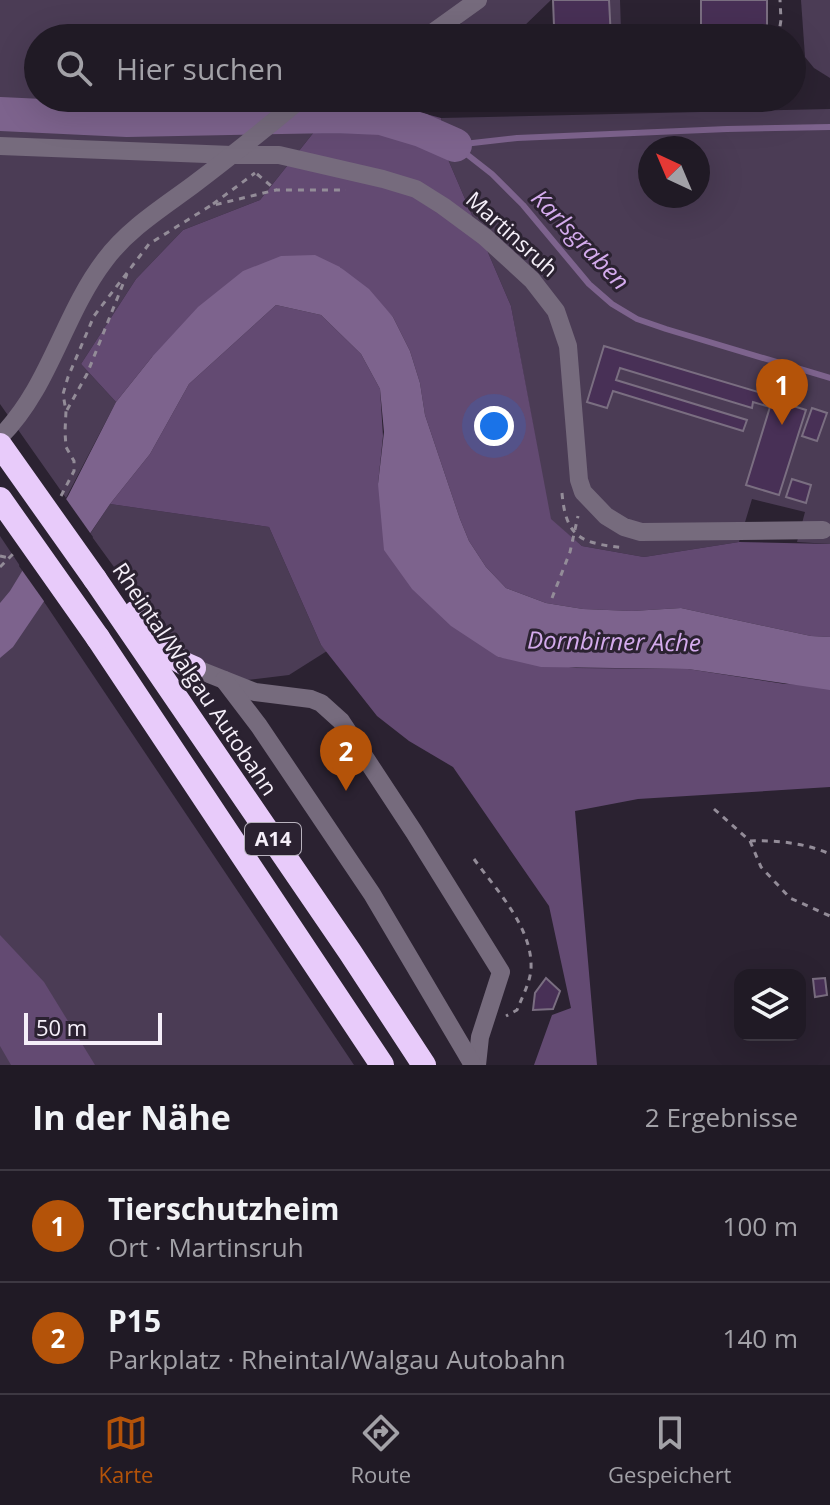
<!DOCTYPE html>
<html lang="de">
<head>
<meta charset="utf-8">
<style>
  :root { --surface:#201a25; --page:#28232d; --text:#f1f3f6; --muted:#a2a1a7; --line:#3d3842; --accent:#b45309 }
  body { margin:0; font-family:"Open Sans",sans-serif; background:var(--page); color:var(--text) }
  .controls { position:absolute; right:24px; bottom:24px; display:grid; overflow:hidden; border-radius:16px; box-shadow:0 8px 32px #0002 }
  .controls button { width:72px; height:72px; display:grid; place-items:center; padding:0; border:0; border-bottom:2px solid var(--line); background:var(--surface); color:var(--text); font:40px sans-serif }
  .compass { position:absolute; left:638px; top:136px; width:72px; height:72px; border-radius:50%; background:var(--surface); box-shadow:0 8px 32px #0002; rotate:316deg }
  .scale { position:absolute; left:24px; bottom:20px; width:138px; box-sizing:border-box; padding-left:8px; border:4px solid #f5eff9; border-top:0; font-size:22px; line-height:28px; white-space:nowrap; color:#f5eff9; -webkit-text-stroke:6px #2b2231; paint-order:stroke }
  .you { position:absolute; left:494px; top:426px; width:28px; height:28px; margin:-20px; border:6px solid #fff; border-radius:50%; background:#1a73e8; box-shadow:0 0 0 12px #1a73e833 }
  .badge { display:grid; place-items:center; width:52px; height:52px; border-radius:50%; background:var(--accent); color:#fff; font-size:26px; font-weight:700 }
  .pin { position:absolute; translate:-50% -66px; filter:drop-shadow(0 2px 4px #0008) }
  .pin::after { content:''; position:absolute; top:42px; width:28px; height:24px; background:inherit; clip-path:polygon(0 0,100% 0,50% 100%) }
  .list { margin:0; padding:0; list-style:none }
  h2 { display:flex; justify-content:space-between; align-items:center; height:104px; margin:0; padding:0 32px; font-size:34px }
  h2 small { font-size:26px; font-weight:400; color:var(--muted) }
  .list li { display:grid; grid-template-columns:52px 1fr auto; gap:24px; align-items:center; box-sizing:border-box; height:112px; padding:0 32px; border-top:2px solid var(--line) }
  .list b { display:block; font-size:30px; white-space:nowrap }
  .list p { margin:0; font-size:26px; white-space:nowrap; color:var(--muted) }
  .list em { font-size:26px; font-style:normal; color:var(--muted) }
  .icon { flex:none; width:44px; height:44px; fill:none; stroke:currentColor; stroke-width:2; stroke-linecap:round; stroke-linejoin:round }
  .map { position:relative; flex:none; width:830px; height:1065px; overflow:hidden }
  .search { position:absolute; background:var(--surface); box-shadow:0 8px 32px #0002; left:24px; right:24px; top:24px; height:88px; display:flex; align-items:center; gap:20px; box-sizing:border-box; padding:0 28px; border-radius:44px; color:var(--muted); font-size:30px }
  .sheet { height:328px; background:var(--surface) }
  nav { display:flex; justify-content:space-around; align-items:center; box-sizing:border-box; height:112px; border-top:2px solid var(--line); background:var(--surface); font-size:22px; color:var(--muted) }
  nav a { display:grid; justify-items:center; gap:4px }
  nav .on { color:var(--accent) }
  .map>svg:first-child { display:block }
  .green { fill:#4b3c55; fill-rule:evenodd }
  .forest { fill:#634a72 }
  .water { fill:#7d638d }
  .pier { fill:#2b2231 }
  .lines { fill:none; stroke-linecap:round; stroke-linejoin:round }
  .stream { stroke:#7d638d; stroke-width:6 }
  .river { stroke:#7d638d; stroke-width:34 }
  .building { fill:#483056; stroke:#7a6e81; stroke-width:2 }
  .path { stroke:#938c98; stroke-width:3; stroke-dasharray:6 6; stroke-linecap:butt }
  .minor { stroke:#766b7d; stroke-width:18 }
  .highway { stroke:#e8cbfa; stroke-width:24 }
  .highway-bridge { stroke:#e8cbfa; stroke-width:24 }
  .labels { text-anchor:middle; stroke-width:6; stroke-linejoin:round; paint-order:stroke }
  .shield { fill:#2b2231; stroke:#b8b2bd; stroke-width:2 }
  .shield-label { font-size:20px; font-weight:bold; fill:#f5eff9 }
  .street-label { font-size:22px; fill:#f5eff9; stroke:#2b2231 }
  .water-label { font-size:24px; font-style:italic; fill:#d4abed; stroke:#2b2231 }
</style>
</head>
<body>
<div class="map">
<svg width="830" height="1065" viewBox="0 0 830 1065">
  <rect width="100%" height="100%" fill="#2b2231"/>
  <g class="green">
    <polygon points="0,0 551,0 521,29 473,33 459,22 434,38 38,38 38,98 341,98 260,200 183,230 136,279 81,364 116,402 66,498 0,404"/>
    <polygon points="609,0 620,0 621,30 662,30 663,38 611,38"/>
    <polygon points="801,0 830,0 830,78 814,68 805,57"/>
    <path d="M830,109V544L797,542L805,512L752,499L739,542L644,557L582,546L550,519L511,306L444,150L441,118ZM650,148H698V196H650Z"/>
    <polygon points="110,504 269,527 321,645 327,651 289,675 247,680 193,659 162,633 90,534"/>
    <polygon points="0,536 354,1065 0,1065"/>
  </g>
  <g class="forest">
    <polygon points="341,98 365,98 441,118 444,150 511,306 551,519 582,546 644,557 739,542 830,544 830,637 811,636 681,608 632,611 583,609 546,603 506,588 486,567 469,541 460,519 425,415 420,383 410,351 393,317 340,267 152,357 116,402 81,364 136,279 183,230 260,200"/>
    <polygon points="276,305 321,315 361,354 380,389 383,436 378,484 498,657 576,668 688,669 785,684 830,685 830,787 638,799 575,811 597,1065 534,1065 552,1015 571,1008 549,906 453,767 409,741 377,716 321,645 269,527 110,504 150,454 189,384"/>
    <polygon points="0,935 44,982 95,1065 11,1065 0,1046"/>
  </g>
  <polygon class="water" points="315,255 340,267 369,289 393,317 410,351 420,383 425,415 460,519 469,541 486,567 506,588 546,603 583,609 632,611 681,608 811,636 830,637 830,690 688,669 541,667 498,657 451,626 412,589 384,550 378,484 384,432 380,389 361,354 321,315 276,305 189,384 150,454 110,504 13,647 0,658 0,603 10,591 68,496 116,402 152,357 198,307 243,271 281,256"/>
  <polygon class="pier" points="64,496 93,537 46,604 19,566"/>
  <g class="lines">
    <g class="stream">
      <polyline points="455,145 492,174 523,205 589,284 612,304 637,319 666,329 830,378"/>
      <polyline points="455,145 517,138 727,129 830,127"/>
    </g>
    <polyline class="river" points="0,114 127,120 336,116 381,118 421,130 455,145"/>
  </g>
  <g class="building">
    <polygon points="553,0 609,0 611,38 541,38 541,26 554,26"/>
    <polygon points="701,0 767,0 767,26 701,27"/>
    <polygon points="604,346 775,397 774,400 806,410 779,495 746,485 770,407 753,402 752,408 620,368 616,380 747,420 743,431 613,391 607,408 587,402"/>
    <polygon points="812,408 827,413 817,441 802,436"/>
    <polygon points="792,479 811,485 806,503 786,497"/>
    <polygon points="546,978 560,991 553,1009 533,1010 535,993"/>
    <polygon points="825,978 827,995 815,997 813,979"/>
  </g>
  <g class="lines">
    <g class="path">
      <polyline points="778,38 781,20 780,0"/>
      <polyline points="257,174 276,190"/>
      <polyline points="213,204 255,173"/>
      <polyline points="67,410 87,374 127,274"/>
      <path d="M562,493C566,540 583,543 625,548"/>
      <polyline points="61,496 74,471 74,461 66,447 65,432 66,411 63,394 68,377 94,316 149,244 210,206 276,190 346,190"/>
      <polyline points="0,556 10,558"/>
      <polyline points="0,567 13,554"/>
      <polyline points="552,598 570,552 578,516"/>
      <path d="M714,809L750,841C777,840 805,843 830,854"/>
      <polyline points="750,841 761,867 790,898 830,916"/>
      <path d="M474,859C497,891 533,928 531,969C530,983 522,997 517,1010L506,1016"/>
    </g>
    <g class="minor">
      <polyline points="425,38 478,0"/>
      <polyline points="0,146 232,155 279,155 383,179 416,189 443,206 485,237 532,280 556,311 568,346 579,480 583,492 606,516 624,527 641,532 823,530"/>
      <path d="M0,437C50,387 63,315 105,260C128,229 162,208 193,185C230,157 266,128 302,98"/>
      <polyline points="194,668 255,692 311,699 321,703 341,721 414,832 501,972 480,1037 477,1065"/>
      <polyline points="224,680 259,726 372,894 473,1065"/>
    </g>
    <g class="highway">
      <polyline points="95,579 350,952 424,1065"/>
      <path d="M136,612C152,634 168,659 194,668"/>
      <polyline points="98,638 382,1065"/>
    </g>
    <g class="highway-bridge">
      <polyline points="0,445 95,579"/>
      <polyline points="0,499 98,638"/>
    </g>
  </g>
  <g class="labels">
    <rect class="shield" x="245" y="823" width="56" height="32" rx="6"/>
    <g class="shield-label">
      <text x="273" y="846">A14</text>
    </g>
    <g class="street-label">
      <text transform="translate(512 234) rotate(42)" y="8">Martinsruh</text>
      <text transform="translate(195 679) rotate(56)" y="8">Rheintal/Walgau Autobahn</text>
    </g>
    <g class="water-label">
      <text transform="translate(580 240) rotate(46)" y="8">Karlsgraben</text>
      <text transform="translate(614 642) rotate(1)" y="8">Dornbirner Ache</text>
    </g>
  </g>
</svg>
<div class="controls">
<button><svg class="icon" aria-label="layers" viewBox="0 0 24 24"><path d="M12 4l9 5-9 5-9-5zM3 14l9 5 9-5"/></svg></button>
</div>
<svg class="compass" viewBox="-18 -18 36 36"><path d="M0-13l5 13h-10z" fill="#e53935"/><path d="M0 13l5-13h-10z" fill="#a2a1a7"/></svg>
<div class="scale">50 m</div>
<div class="you"></div>
<div class="pin badge" style="left:782px;top:425px">1</div>
<div class="pin badge" style="left:346px;top:791px">2</div>
<div class="search"><svg class="icon" aria-label="search" viewBox="0 0 24 24"><circle cx="10" cy="10" r="6"/><path d="M15 15l6 6"/></svg>Hier suchen</div>
</div>
<section class="sheet">
<h2>In der Nähe<small>2 Ergebnisse</small></h2>
<ul class="list">
<li><span class="badge">1</span><div><b>Tierschutzheim</b><p>Ort · Martinsruh</p></div><em>100 m</em></li>
<li><span class="badge">2</span><div><b>P15</b><p>Parkplatz · Rheintal/Walgau Autobahn</p></div><em>140 m</em></li>
</ul>
</section>
<nav>
<a class="on"><svg class="icon" aria-label="map" viewBox="0 0 24 24"><path d="M3 6l6-2 6 2 6-2v14l-6 2-6-2-6 2zM9 4v14M15 6v14"/></svg>Karte</a>
<a><svg class="icon" aria-label="directions" viewBox="0 0 24 24"><path d="M12 3l9 9-9 9-9-9zM9 14v-3h6M13 9l2 2-2 2"/></svg>Route</a>
<a><svg class="icon" aria-label="saved" viewBox="0 0 24 24"><path d="M7 4h10v16l-5-4-5 4z"/></svg>Gespeichert</a>
</nav>
</body>
</html>
